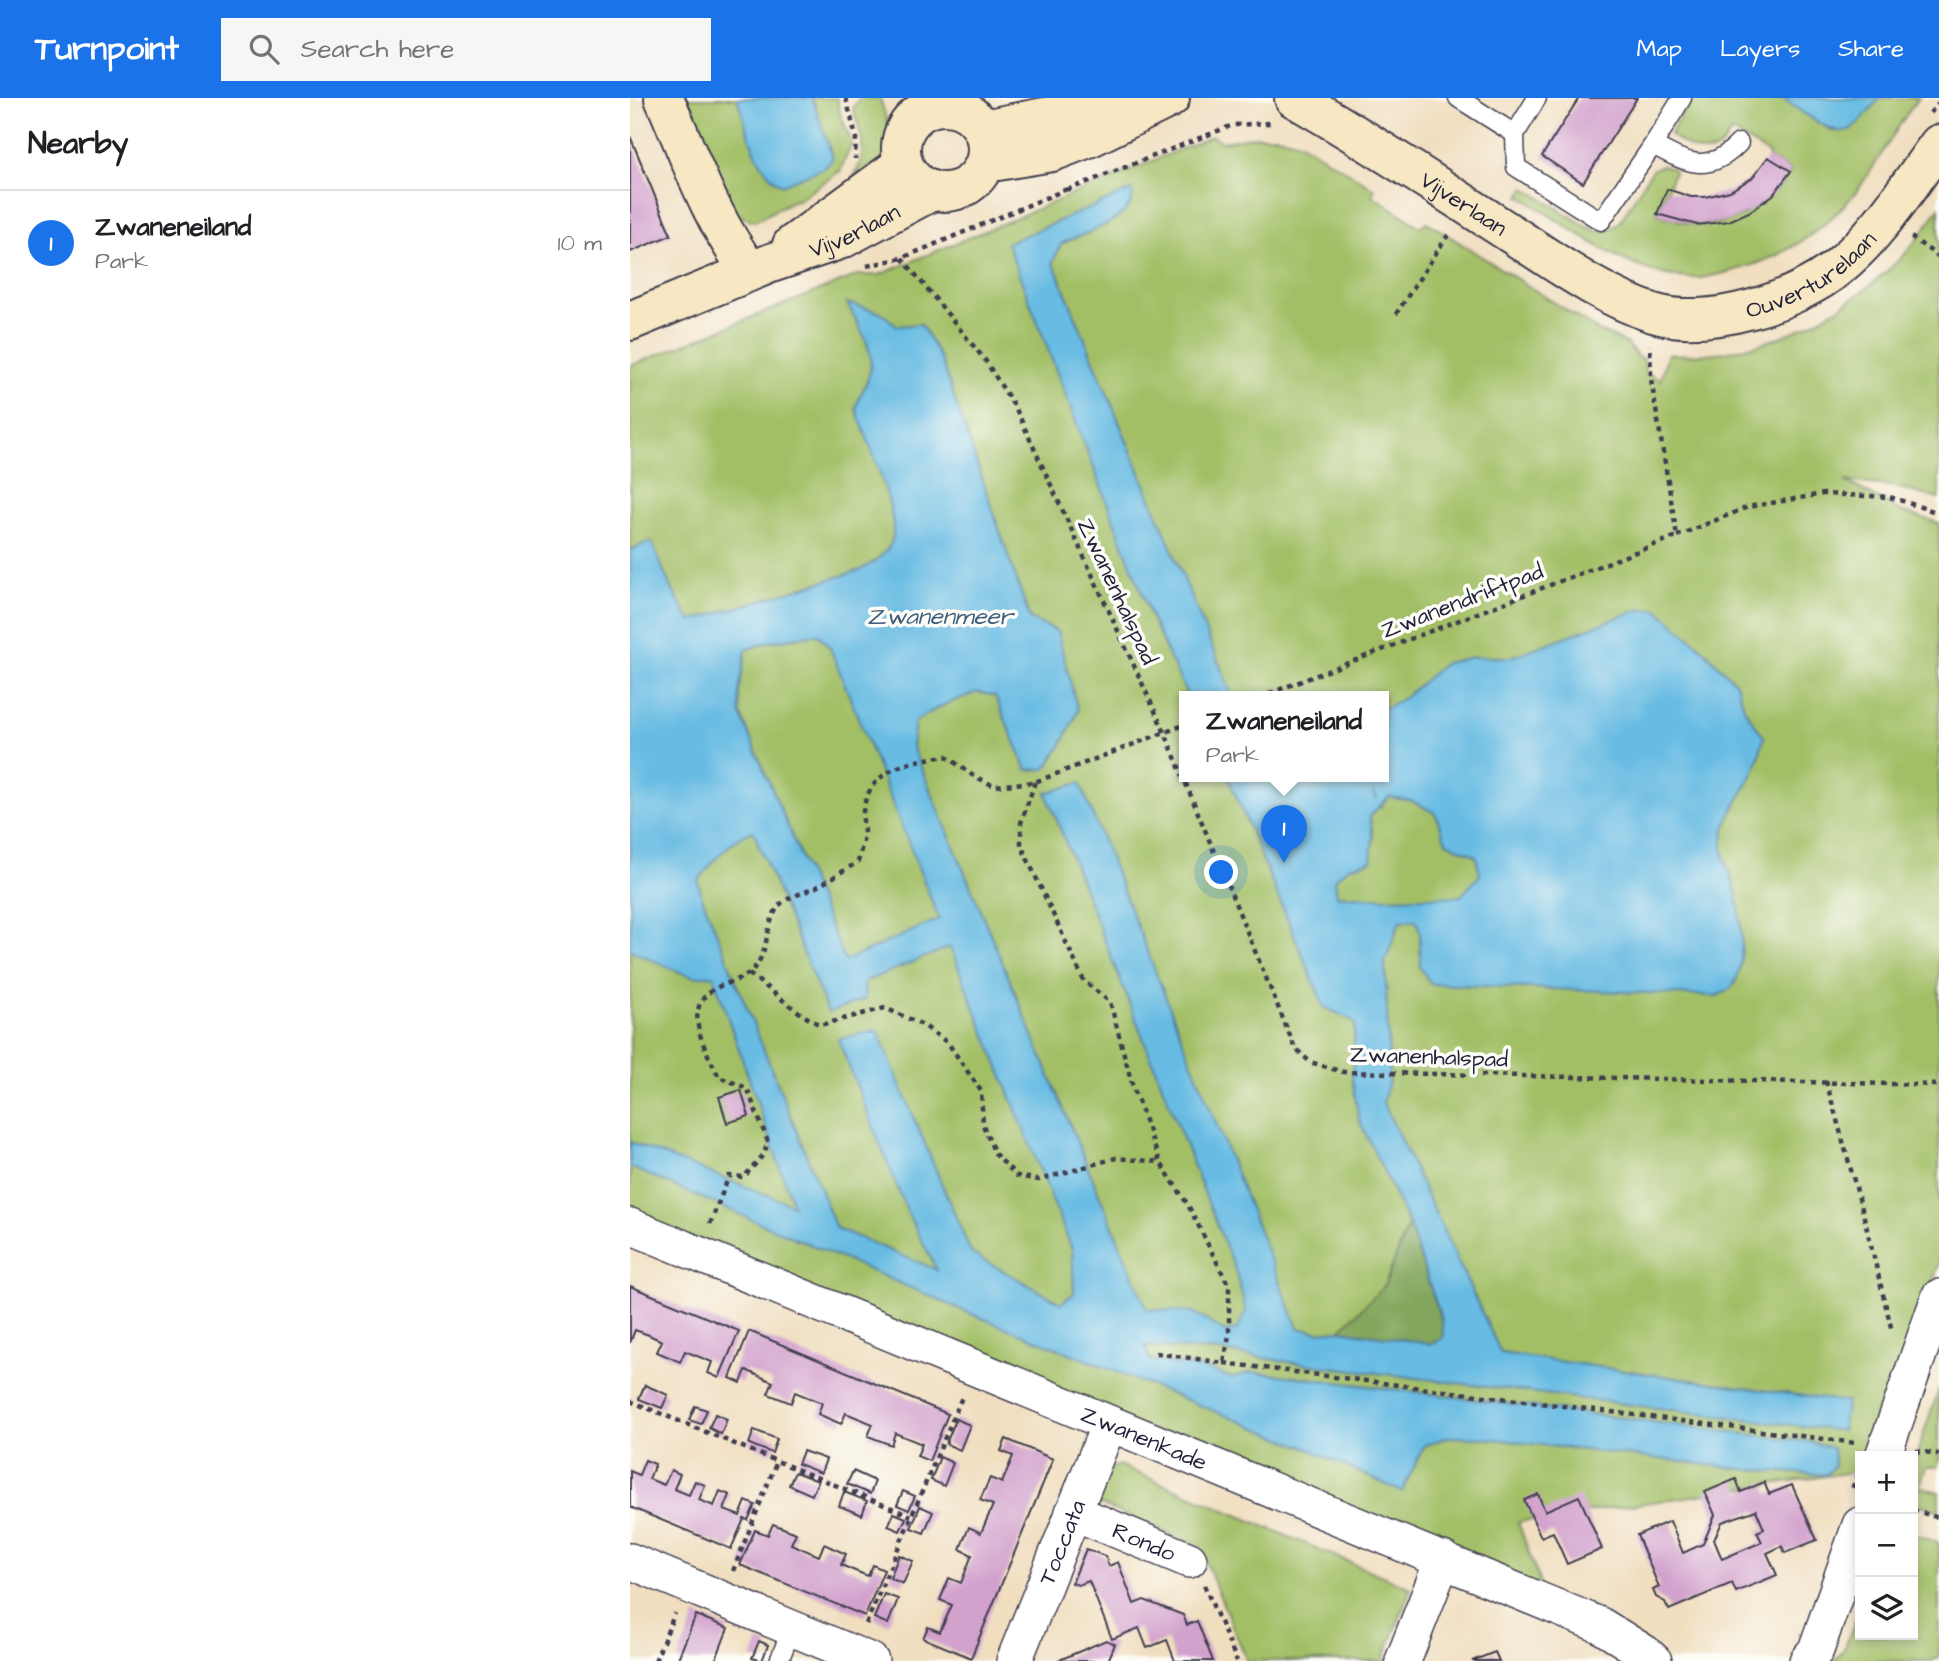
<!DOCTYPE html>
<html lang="en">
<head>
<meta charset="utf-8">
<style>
  :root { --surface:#fff; --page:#f6f6f6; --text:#202124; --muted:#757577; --line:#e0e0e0; --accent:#1a73e8 }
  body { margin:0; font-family:"Architects Daughter",sans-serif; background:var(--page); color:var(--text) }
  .controls { position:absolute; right:21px; bottom:21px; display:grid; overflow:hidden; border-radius:0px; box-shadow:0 4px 10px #0003 }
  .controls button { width:63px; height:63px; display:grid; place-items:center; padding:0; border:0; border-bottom:2px solid var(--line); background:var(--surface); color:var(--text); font:35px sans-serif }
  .you { position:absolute; left:592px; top:775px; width:24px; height:24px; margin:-18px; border:5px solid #fff; border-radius:50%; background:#1a73e8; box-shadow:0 0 0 10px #1a73e833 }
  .badge { display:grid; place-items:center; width:46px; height:46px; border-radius:50%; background:var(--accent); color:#fff; font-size:23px; font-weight:700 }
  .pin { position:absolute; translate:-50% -58px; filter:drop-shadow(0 2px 4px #0008) }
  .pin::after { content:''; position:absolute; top:37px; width:24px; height:21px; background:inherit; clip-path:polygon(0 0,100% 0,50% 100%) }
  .popup { position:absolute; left:549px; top:593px; width:210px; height:91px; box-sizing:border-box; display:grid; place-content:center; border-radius:0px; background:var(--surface); filter:drop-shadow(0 2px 5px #0005); font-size:23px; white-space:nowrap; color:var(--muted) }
  .popup b { font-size:26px; color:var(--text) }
  .popup::after { content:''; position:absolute; left:50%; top:100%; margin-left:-14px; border:14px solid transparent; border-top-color:var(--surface) }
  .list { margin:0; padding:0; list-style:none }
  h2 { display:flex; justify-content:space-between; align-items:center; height:91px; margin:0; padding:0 28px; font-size:30px }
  h2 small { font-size:23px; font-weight:400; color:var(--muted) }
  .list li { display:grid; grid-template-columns:46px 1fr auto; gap:21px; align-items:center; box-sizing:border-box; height:105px; padding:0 28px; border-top:2px solid var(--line) }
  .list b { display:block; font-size:26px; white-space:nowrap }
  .list p { margin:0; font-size:23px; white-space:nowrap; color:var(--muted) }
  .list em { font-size:23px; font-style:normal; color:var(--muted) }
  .icon { flex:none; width:38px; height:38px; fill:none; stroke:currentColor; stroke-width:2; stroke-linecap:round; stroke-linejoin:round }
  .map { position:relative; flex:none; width:1309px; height:1563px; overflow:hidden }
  header { display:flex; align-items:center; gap:42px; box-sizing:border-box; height:98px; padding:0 35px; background:var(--accent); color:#fff }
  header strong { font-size:33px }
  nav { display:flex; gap:38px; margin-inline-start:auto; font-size:24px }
  .search { width:490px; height:63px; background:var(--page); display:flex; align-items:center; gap:18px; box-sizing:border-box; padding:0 24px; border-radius:0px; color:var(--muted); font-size:26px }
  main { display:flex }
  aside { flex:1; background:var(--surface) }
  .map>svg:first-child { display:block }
  .green { fill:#a3bf66; stroke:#627050; stroke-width:2; fill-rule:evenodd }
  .forest { fill:#82a65b; stroke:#52644b; stroke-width:2 }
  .water { fill:#67bbe3; stroke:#446e8f; stroke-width:2; fill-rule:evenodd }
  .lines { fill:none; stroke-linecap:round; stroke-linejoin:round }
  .ferry { stroke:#3e5f7e; stroke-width:2; stroke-dasharray:9 7; stroke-linecap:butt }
  .building { fill:#d2a2cd; fill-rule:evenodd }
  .lane-casing { stroke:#413e4f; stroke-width:21 }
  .street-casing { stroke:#413e4f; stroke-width:38 }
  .secondary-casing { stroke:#413e4f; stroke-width:42 }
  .path { stroke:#413e4f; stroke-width:4.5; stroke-dasharray:5 5; stroke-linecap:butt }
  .lane { stroke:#fff; stroke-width:18 }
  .street { stroke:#fff; stroke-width:35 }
  .secondary { stroke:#f7e8c3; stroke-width:38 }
  .labels { text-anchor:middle; stroke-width:7; stroke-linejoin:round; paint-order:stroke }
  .street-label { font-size:23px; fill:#22223b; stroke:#fdfcf7 }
  .water-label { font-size:24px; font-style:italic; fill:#3e5f7e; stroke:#fdfcf7 }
</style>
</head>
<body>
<header>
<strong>Turnpoint</strong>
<div class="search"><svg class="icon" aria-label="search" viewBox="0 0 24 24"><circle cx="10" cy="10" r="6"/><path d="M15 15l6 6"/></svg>Search here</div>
<nav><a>Map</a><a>Layers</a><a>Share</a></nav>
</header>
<main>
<aside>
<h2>Nearby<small></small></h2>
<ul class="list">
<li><span class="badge">1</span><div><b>Zwaneneiland</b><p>Park</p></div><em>10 m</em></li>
</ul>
</aside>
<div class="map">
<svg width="1309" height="1563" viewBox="0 0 1309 1563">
  <rect width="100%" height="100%" fill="#fdfcf7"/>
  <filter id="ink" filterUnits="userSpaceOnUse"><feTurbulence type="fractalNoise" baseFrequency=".0143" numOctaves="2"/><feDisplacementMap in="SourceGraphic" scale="14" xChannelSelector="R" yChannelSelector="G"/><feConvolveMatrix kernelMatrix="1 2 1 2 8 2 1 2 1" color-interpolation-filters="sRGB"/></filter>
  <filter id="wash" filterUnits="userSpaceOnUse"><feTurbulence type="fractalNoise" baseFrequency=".00686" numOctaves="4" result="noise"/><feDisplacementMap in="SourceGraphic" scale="28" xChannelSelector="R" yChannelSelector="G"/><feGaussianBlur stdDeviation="1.57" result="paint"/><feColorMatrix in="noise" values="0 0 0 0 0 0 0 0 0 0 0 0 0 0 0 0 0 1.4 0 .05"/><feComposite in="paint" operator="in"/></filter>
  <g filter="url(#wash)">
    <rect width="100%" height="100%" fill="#f0debf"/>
    <g class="green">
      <polygon points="55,0 107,0 131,67 186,9 182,0 207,0 210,16 222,45 210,73 168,102 162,103 125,123 109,118 92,90"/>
      <path d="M230,0H250L260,32L252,62L224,78C239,51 231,38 223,10Z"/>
      <path d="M1061,0H1152L1202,33L1221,32L1250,0H1289C1263,31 1247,70 1220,101C1192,132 1158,156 1119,168C1102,173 1084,179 1067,180C1004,182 940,129 890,98L895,90L959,130C971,135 979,134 989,125L1022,72L1032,67L1042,70L1044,74L1027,116C1039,119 1052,125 1064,126C1103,131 1141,105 1161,73L1138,59L1139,56L1101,33C1085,67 1063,53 1040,37Z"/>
      <path d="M582,38L592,44L627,38H647L669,44L745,91L742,97L790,129L797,124L969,233L996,245L1009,260L1014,261L1015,274L1030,282L1038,256C1124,263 1209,221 1270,161C1285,147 1297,127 1309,110V401L1266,389L1215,383L1270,413L1309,425V1166L1241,1358H1230V1373L888,1424L912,1491L0,1122V268L228,177H249ZM554,599H754V679H554Z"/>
      <polygon points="1309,1291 1309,1364 1307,1369 1296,1369 1289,1389 1309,1394 1309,1413 1283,1404 1283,1367"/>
      <polygon points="488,1367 781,1490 753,1563 617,1563 569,1448 460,1402 470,1378"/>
      <polygon points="1283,1436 1309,1445 1309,1560 1301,1563 1205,1563 1215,1549 1230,1511 1230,1537 1283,1537"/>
    </g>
    <polygon class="forest" points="779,1126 812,1224 814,1241 802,1246 710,1232 754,1188"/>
    <g class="water">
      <path d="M107,0H182L203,60L196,69L152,87C124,72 117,28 107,0Z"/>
      <path d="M1152,0H1250C1241,10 1231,25 1219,32C1204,41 1166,9 1152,0Z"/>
      <path d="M502,92C509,121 451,136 431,146L423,164L603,599H558L523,524L377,145Z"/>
      <path d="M217,205L252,215L267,228L291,226L311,261L400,521L427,533L448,613L432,646L416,671L397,672L365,598L347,594L314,607L285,623L282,648L517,1211L563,1214L595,1234L608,1231L616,1213L607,1177L416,695L450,685L668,1230L688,1234L710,1232L802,1246L813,1240L812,1223L779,1126L729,1022L722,981L725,924L694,909L598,679H754V611L775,599L815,565L843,559H881L1008,512L1027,511L1072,550L1106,585L1115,612L1134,639C1130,655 1126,671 1118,685C1107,705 1092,725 1093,749C1094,765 1101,776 1105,791C1111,813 1117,866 1104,886C1100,893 1093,895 1086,898L801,886L790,870V834L786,822L770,823L755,864L759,960V983L753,1004L871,1255L1217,1304L1212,1333L659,1264L591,1253L515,1248L520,1262L578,1271L601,1280L622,1274L659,1278L1181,1344L1203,1350L1204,1368L1196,1377L1120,1372L855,1340L817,1339L794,1348L772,1394L674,1349L334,1213L0,1069V1044L163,1107L83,877L66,879L49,874L0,852V452L21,443L40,488L61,523L231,472C242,465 258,456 262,442C270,416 236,340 226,311C228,297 237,288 240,274C245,251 227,225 217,205ZM188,536L200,550L309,821L215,863L110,615L109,595L116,552L138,544ZM759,699L782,703L805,715L816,744L846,758L850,777L831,798L755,800L707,797L705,781L719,769L741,763L743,739L740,718ZM123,733L198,915L235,901L234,884L320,849L442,1151L444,1195L431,1205L341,1155L247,932L208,941L278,1116L307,1172L206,1130L72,799L68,783C83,763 100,742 123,733Z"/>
    </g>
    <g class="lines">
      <polyline class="ferry" points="735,679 752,710"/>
    </g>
    <g id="blocks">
      <g class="building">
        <polygon points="949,0 1007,0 953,85 912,58"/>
        <polygon points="0,38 41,137 0,154"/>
        <polygon points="1138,59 1161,73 1143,97 1119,114 1099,123 1067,127 1027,116 1037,91 1061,99 1075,99 1100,93 1122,80"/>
        <polygon points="111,992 119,1018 97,1025 89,999"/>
        <polygon points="0,1188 109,1233 89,1280 78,1275 82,1264 55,1253 50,1264 39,1259 27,1254 32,1243 19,1237 5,1232 0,1245"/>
        <polygon points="119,1233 318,1316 299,1363 287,1358 292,1346 265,1335 261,1347 238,1338 243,1326 216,1315 211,1326 188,1316 192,1305 165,1294 161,1305 138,1296 143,1284 116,1272 111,1285 100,1280"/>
        <polygon points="15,1287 38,1297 32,1310 9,1301"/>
        <polygon points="65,1308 77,1312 71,1326 59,1322"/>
        <polygon points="85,1316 97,1321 91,1336 79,1330"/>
        <polygon points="326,1321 340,1327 330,1352 316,1346"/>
        <polygon points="124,1332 147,1341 142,1355 119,1346"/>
        <polygon points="376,1341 423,1361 341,1560 293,1540 298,1529 310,1534 322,1507 310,1502 319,1480 331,1485 342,1457 330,1451 334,1441 339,1429 351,1435 363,1407 350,1402 360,1380 372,1385 383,1358 371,1353"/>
        <polygon points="173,1353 196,1361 191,1375 168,1366"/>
        <polygon points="310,1359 323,1365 314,1388 301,1382"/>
        <polygon points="15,1362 25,1366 19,1381 34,1387 41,1372 50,1376 44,1391 59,1397 65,1383 75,1387 69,1402 84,1408 90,1393 100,1397 94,1412 110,1418 116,1403 125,1407 118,1422 114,1421 101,1451 0,1409 0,1373 9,1377"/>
        <polygon points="223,1373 245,1383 240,1396 217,1386"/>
        <polygon points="165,1374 188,1383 182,1397 159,1387"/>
        <path d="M1106,1381L1111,1394L1134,1384L1139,1396L1162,1387L1187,1442L1155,1455L1152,1448L1137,1455L1147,1477L1106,1494L1102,1485L1039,1512L1035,1504L1026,1499L1023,1492L1029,1489L1007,1437L1040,1423L1053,1455L1073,1446L1085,1417L1075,1394ZM1126,1412L1134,1431L1127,1434L1132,1444L1092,1461L1084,1442L1092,1424Z"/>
        <polygon points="273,1393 285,1398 279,1412 267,1407"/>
        <polygon points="214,1394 237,1403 232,1417 209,1408"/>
        <polygon points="908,1396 915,1413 949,1398 972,1451 937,1466 923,1434 911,1439 894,1402"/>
        <polygon points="290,1408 303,1414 294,1435 281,1430"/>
        <polygon points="264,1415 276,1420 270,1433 258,1428"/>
        <polygon points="143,1426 166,1435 161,1446 189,1458 194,1446 216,1456 211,1467 225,1473 238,1478 243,1467 254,1472 235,1518 110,1467 125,1432 138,1437"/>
        <polygon points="456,1451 475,1458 479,1468 488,1464 504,1506 514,1502 553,1517 557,1527 567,1523 583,1563 545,1563 537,1542 517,1550 509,1530 482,1541 459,1483 448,1487 442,1485"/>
        <polygon points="269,1457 283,1463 273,1486 260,1480"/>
        <polygon points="254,1496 268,1501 258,1526 244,1520"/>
        <polygon points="66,1517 98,1530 88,1556 85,1563 47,1563"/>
        <polygon points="476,1542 485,1546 478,1563 427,1563"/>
        <polygon points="129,1543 138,1547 132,1563 122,1560"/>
        <polygon points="865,1554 869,1563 842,1563"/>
      </g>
    </g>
  </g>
  <g filter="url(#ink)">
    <use href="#blocks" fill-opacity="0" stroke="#413e4f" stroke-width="2"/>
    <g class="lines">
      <g class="lane-casing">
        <g id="lane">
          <polyline points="828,0 885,36 907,0"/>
          <path d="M885,36L886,69L971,123L1023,47C1056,65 1079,77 1109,45"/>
          <polyline points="1023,47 1052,0"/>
          <polyline points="149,1563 162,1530"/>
        </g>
      </g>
      <g class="street-casing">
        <g id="street">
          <path id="s1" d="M0,1128L970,1527L1015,1555L1024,1563"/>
          <polyline points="1253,1358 1309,1199"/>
          <path id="s2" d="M443,1414L559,1462"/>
          <polyline points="0,1463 241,1563"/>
          <path id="s3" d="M384,1563L479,1326"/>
          <polyline points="773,1563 813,1461"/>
          <polyline points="1177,1563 1186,1552 1230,1427"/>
        </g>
      </g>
      <g class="secondary-casing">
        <g id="secondary">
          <path d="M34,0C60,59 81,122 120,173"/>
          <path id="s4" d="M664,0C738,42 808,89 880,135C925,164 971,198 1023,215C1077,232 1166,204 1208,169C1249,136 1278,88 1309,46"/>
          <circle cx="314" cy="51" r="43"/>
          <polyline points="353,31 456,11 510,4"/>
          <polyline points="356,65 422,54 461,39 540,0"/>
          <polyline points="162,147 273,66"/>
          <path id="s5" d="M0,223L141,165L212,141L302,93"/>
        </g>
      </g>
      <g class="path">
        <polyline points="216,0 226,39 225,61"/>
        <polyline points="1300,15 1309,5"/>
        <polyline points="437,92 603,27 641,25"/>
        <polyline points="1281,139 1309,159"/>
        <polyline points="272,160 355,262 386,311 535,635 665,950 680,964 713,974 1309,987"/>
        <polyline points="237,168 272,160 437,91"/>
        <polyline points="766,216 820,134"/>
        <polyline points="1047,438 1118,409 1193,396 1260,399 1309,415"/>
        <polyline points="630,599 1047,438 1021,281 1020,247"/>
        <path d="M119,876C143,893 165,914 190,927L255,910L293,927L318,945L351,993L353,1027L365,1056L387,1078L409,1082L486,1060L530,1064L503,989L480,904L454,883L391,747V725L405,684"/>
        <polyline points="1196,983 1232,1111 1262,1233"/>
        <path d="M80,1126L99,1078L114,1079L134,1056L138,1044L117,990L89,979C76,952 48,908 88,889C101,883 116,881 125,869C139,852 135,828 148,809C155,799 175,795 186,789C200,782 214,772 228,764C230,755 233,745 234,736C234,729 232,722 233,714C238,671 279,663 316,658L342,677L364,688L405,684L554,627"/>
        <polyline points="526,1255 594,1265 599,1237 599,1188 558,1107 530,1064"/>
        <polyline points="594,1265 1226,1345"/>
        <polyline points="0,1303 281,1418"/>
        <polyline points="1286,1353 1309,1356"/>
        <polyline points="1228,1376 1222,1391 1230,1394"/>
        <polyline points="1283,1412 1309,1420"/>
        <polyline points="103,1473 147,1363"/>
        <polyline points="574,1487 607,1563"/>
        <polyline points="236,1526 332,1299"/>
        <polyline points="25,1563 45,1515"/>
      </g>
      <use href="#lane" class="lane"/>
      <use href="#street" class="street"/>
      <use href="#secondary" class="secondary"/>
    </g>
  </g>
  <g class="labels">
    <g class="street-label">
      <text dy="8" stroke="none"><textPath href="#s4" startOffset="200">Vijverlaan</textPath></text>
      <text dy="8" stroke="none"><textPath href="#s5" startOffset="242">Vijverlaan</textPath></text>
      <text dy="8" stroke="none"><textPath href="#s4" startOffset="588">Ouverturelaan</textPath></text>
      <text transform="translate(488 493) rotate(65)" y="8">Zwanenhalspad</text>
      <text transform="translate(832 502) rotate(-21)" y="8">Zwanendriftpad</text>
      <text transform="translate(799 958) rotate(2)" y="8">Zwanenhalspad</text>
      <text dy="8" stroke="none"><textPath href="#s1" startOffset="556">Zwanenkade</textPath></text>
      <text dy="8" stroke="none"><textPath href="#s2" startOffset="77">Rondo</textPath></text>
      <text dy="8" stroke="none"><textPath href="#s3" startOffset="128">Toccata</textPath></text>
    </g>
    <g class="water-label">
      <text x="310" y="526">Zwanenmeer</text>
    </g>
  </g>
</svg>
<div class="controls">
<button>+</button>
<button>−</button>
<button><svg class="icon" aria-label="layers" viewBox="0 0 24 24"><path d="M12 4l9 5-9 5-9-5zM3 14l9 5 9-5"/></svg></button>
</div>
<div class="you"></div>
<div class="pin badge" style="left:654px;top:765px">1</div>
<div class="popup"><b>Zwaneneiland</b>Park</div>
</div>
</main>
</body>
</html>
